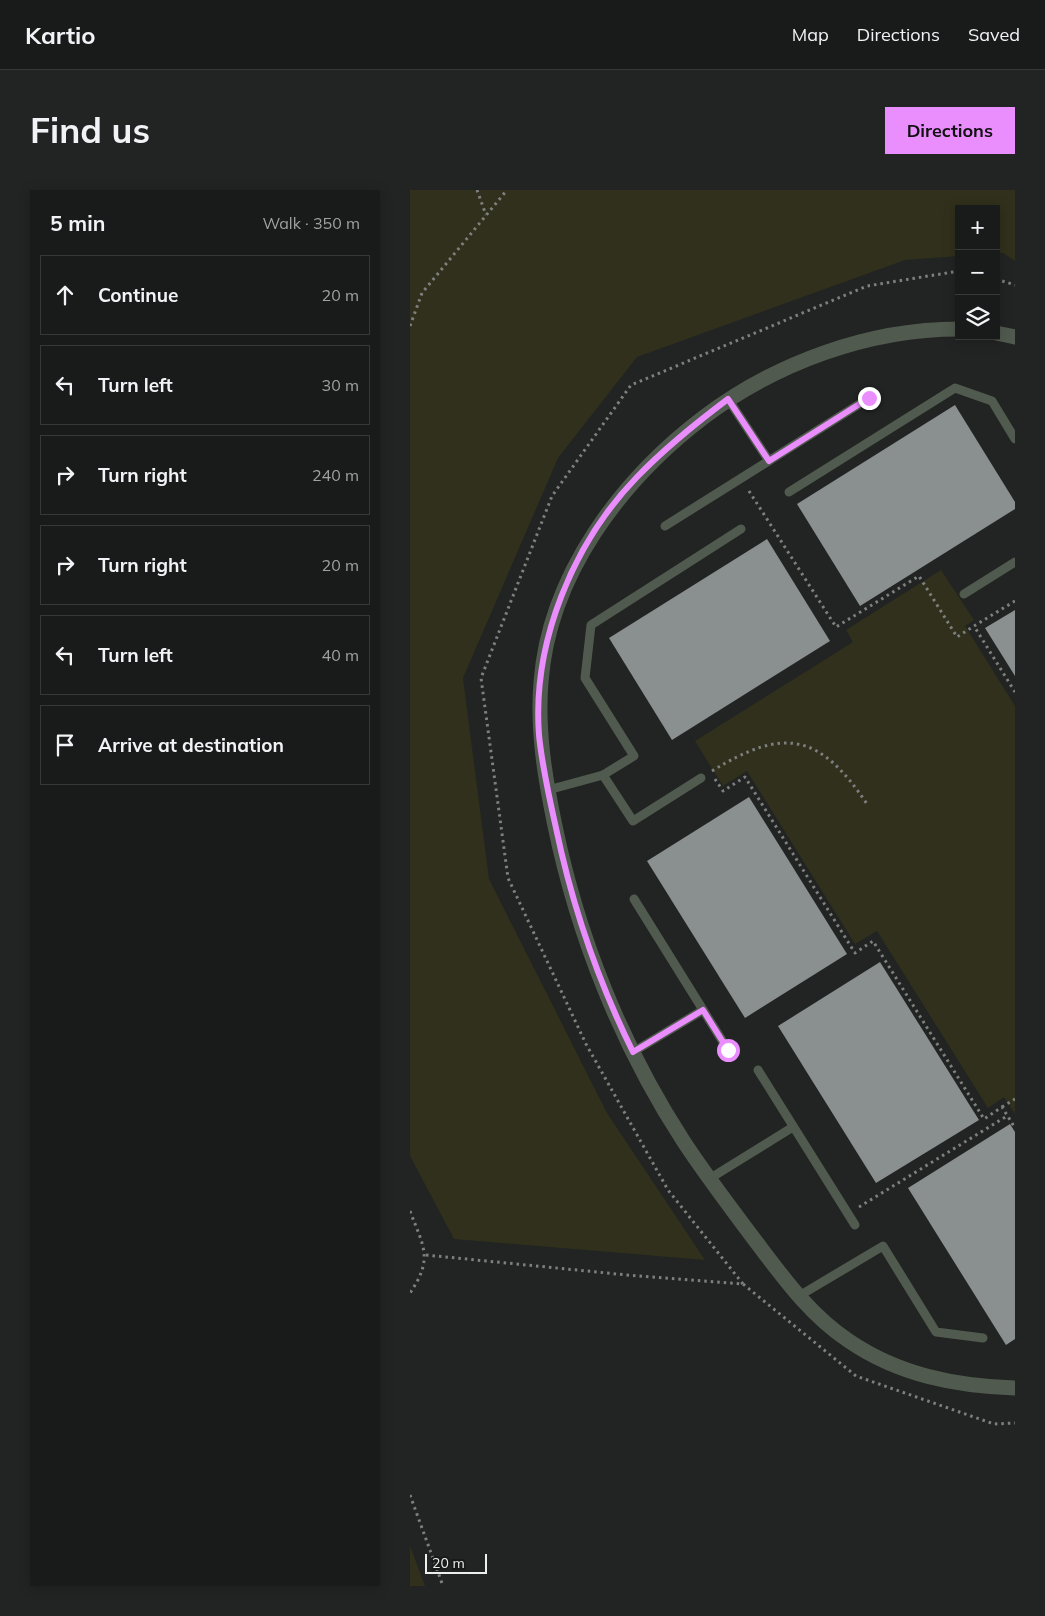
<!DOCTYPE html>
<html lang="en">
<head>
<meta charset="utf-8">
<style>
  :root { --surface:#191b1a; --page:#222423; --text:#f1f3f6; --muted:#9fa1a2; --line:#373939; --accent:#ea8dfd }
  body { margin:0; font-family:Mulish,sans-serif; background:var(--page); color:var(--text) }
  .controls { position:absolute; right:15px; top:15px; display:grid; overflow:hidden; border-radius:0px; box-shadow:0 2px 12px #0003 }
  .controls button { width:45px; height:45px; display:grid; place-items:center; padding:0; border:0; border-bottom:1px solid var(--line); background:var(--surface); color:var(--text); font:25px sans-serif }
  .scale { position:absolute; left:15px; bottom:12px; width:62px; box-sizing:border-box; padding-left:5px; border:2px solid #edefee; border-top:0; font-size:14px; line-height:18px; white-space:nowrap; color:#edefee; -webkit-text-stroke:4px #171a19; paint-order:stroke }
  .stop { position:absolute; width:15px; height:15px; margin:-11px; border:4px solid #ea8dfd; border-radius:50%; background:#fff }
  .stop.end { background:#ea8dfd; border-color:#fff; box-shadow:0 1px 5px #0008 }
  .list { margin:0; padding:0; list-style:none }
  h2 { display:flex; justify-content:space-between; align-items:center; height:65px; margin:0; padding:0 20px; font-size:21px }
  h2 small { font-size:16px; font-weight:400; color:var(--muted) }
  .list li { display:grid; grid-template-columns:32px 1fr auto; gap:15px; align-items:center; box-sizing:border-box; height:80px; margin:0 10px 10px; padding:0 10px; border:1px solid var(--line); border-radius:0px }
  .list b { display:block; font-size:19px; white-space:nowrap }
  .list em { font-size:16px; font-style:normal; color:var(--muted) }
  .icon { flex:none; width:28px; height:28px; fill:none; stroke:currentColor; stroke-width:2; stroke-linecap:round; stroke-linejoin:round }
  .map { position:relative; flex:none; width:605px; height:1396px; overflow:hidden; border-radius:0px }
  header { display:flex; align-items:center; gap:30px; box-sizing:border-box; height:70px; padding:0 25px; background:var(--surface); border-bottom:1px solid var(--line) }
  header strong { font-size:24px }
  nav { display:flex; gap:28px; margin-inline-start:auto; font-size:18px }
  .intro { display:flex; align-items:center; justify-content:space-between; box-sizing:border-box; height:120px; padding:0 30px }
  h1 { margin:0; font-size:35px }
  .button { padding:12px 22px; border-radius:0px; background:var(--accent); color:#111; font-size:18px; font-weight:700 }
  main { display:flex; gap:30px; padding:0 30px }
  aside { flex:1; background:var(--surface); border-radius:0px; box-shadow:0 2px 12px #0003 }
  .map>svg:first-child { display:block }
  .green { fill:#31301c }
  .building { fill:#8a8f8f }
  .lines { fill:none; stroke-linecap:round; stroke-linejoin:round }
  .path { stroke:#7e807f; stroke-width:3; stroke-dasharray:2.5 4; stroke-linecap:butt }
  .lane { stroke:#515a4e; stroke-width:9 }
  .street { stroke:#515a4e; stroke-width:15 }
  .route { stroke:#ea8dfd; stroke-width:6 }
</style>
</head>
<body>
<header>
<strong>Kartio</strong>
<nav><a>Map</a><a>Directions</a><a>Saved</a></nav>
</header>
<div class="intro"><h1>Find us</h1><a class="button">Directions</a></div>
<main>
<aside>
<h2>5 min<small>Walk · 350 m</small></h2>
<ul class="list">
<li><svg class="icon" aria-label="ahead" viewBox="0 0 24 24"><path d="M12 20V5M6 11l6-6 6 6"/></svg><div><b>Continue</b></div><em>20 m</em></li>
<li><svg class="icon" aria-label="left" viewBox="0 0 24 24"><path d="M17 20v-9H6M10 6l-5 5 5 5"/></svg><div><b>Turn left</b></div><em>30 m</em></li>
<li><svg class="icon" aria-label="right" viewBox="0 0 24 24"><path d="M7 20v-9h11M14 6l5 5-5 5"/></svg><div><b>Turn right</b></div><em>240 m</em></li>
<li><svg class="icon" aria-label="right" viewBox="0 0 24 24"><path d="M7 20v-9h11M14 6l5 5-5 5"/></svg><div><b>Turn right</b></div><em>20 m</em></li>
<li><svg class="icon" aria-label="left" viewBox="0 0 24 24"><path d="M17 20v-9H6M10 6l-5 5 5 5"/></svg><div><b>Turn left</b></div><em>40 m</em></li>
<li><svg class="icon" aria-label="arrive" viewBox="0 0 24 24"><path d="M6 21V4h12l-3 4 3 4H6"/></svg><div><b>Arrive at destination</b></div></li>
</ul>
</aside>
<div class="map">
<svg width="605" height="1396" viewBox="0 0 605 1396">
  <rect width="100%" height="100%" fill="#212422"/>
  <g class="green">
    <polygon points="0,0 605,0 605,71 593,63 586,63 586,19 549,19 549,66 495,70 227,167 148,268 53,488 79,689 197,923 295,1070 44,1049 0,966"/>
    <polygon points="531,380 564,430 555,436 605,516 605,924 594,907 578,918 467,741 445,754 337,581 313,596 285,551 443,452 436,440"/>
    <polygon points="0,1356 15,1396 0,1396"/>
  </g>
  <g class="building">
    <polygon points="545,215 605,312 605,319 450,416 387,314"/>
    <polygon points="357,349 420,451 262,550 199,448"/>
    <polygon points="605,420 605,486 575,438"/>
    <polygon points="339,607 437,764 335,828 237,671"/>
    <polygon points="470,772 569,930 466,993 368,836"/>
    <polygon points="600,934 605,942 605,1149 596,1155 498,998"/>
  </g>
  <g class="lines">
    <g class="path">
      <polyline points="67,0 76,25"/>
      <polyline points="586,89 605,95"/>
      <polyline points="0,136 12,103 97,0"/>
      <polyline points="339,301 426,437 509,386 547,447 564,436"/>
      <polyline points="605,411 564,436 605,502"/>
      <path d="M302,581C375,536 410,544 457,614"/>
      <polyline points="305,589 313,601 335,587 445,763 463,751 574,929 592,917 605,938"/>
      <polyline points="592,917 605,909"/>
      <polyline points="449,1017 597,926"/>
      <path d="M0,1021C13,1056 24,1068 0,1103"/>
      <polyline points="16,1065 217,1085 333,1094 446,1186 584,1234 605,1233"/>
      <polyline points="333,1094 258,1000 176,854 98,688 71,488 142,306 221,195 457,96 549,81"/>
      <polyline points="0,1305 33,1396"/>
    </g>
    <g class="lane">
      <polyline points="318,209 359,271"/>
      <polyline points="379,302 545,198 582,211 605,249"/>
      <polyline points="255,336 459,208"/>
      <polyline points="554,404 605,372"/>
      <polyline points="193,585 223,631 291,588"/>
      <polyline points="138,600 193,585 224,566 175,488 181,435 331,339"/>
      <polyline points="224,709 318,860"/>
      <polyline points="223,862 293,820"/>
      <polyline points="348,880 445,1035"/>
      <polyline points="299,989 383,937"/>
      <polyline points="389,1106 473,1056 526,1142 573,1148"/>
    </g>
    <g class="street">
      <path d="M549,139C458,139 366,173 294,227C211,290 139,385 131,492C127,541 135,588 145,636C168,747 212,857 274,952C295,984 318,1014 341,1045C370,1083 398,1124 439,1151C489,1185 545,1196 605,1198"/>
      <polyline points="586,143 605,147"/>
    </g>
  </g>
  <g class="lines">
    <path class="route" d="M318,860L293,820L223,862C188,791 162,715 146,638C139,607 132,576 129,545C122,453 163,353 227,287C255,258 286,233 318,209L359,271L459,208"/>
  </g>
</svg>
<div class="controls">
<button>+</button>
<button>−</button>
<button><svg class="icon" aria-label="layers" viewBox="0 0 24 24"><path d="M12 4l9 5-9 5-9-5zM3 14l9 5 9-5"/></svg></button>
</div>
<div class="scale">20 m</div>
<div class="stop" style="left:318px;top:860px"></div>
<div class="stop end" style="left:459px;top:208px"></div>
</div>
</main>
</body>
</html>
